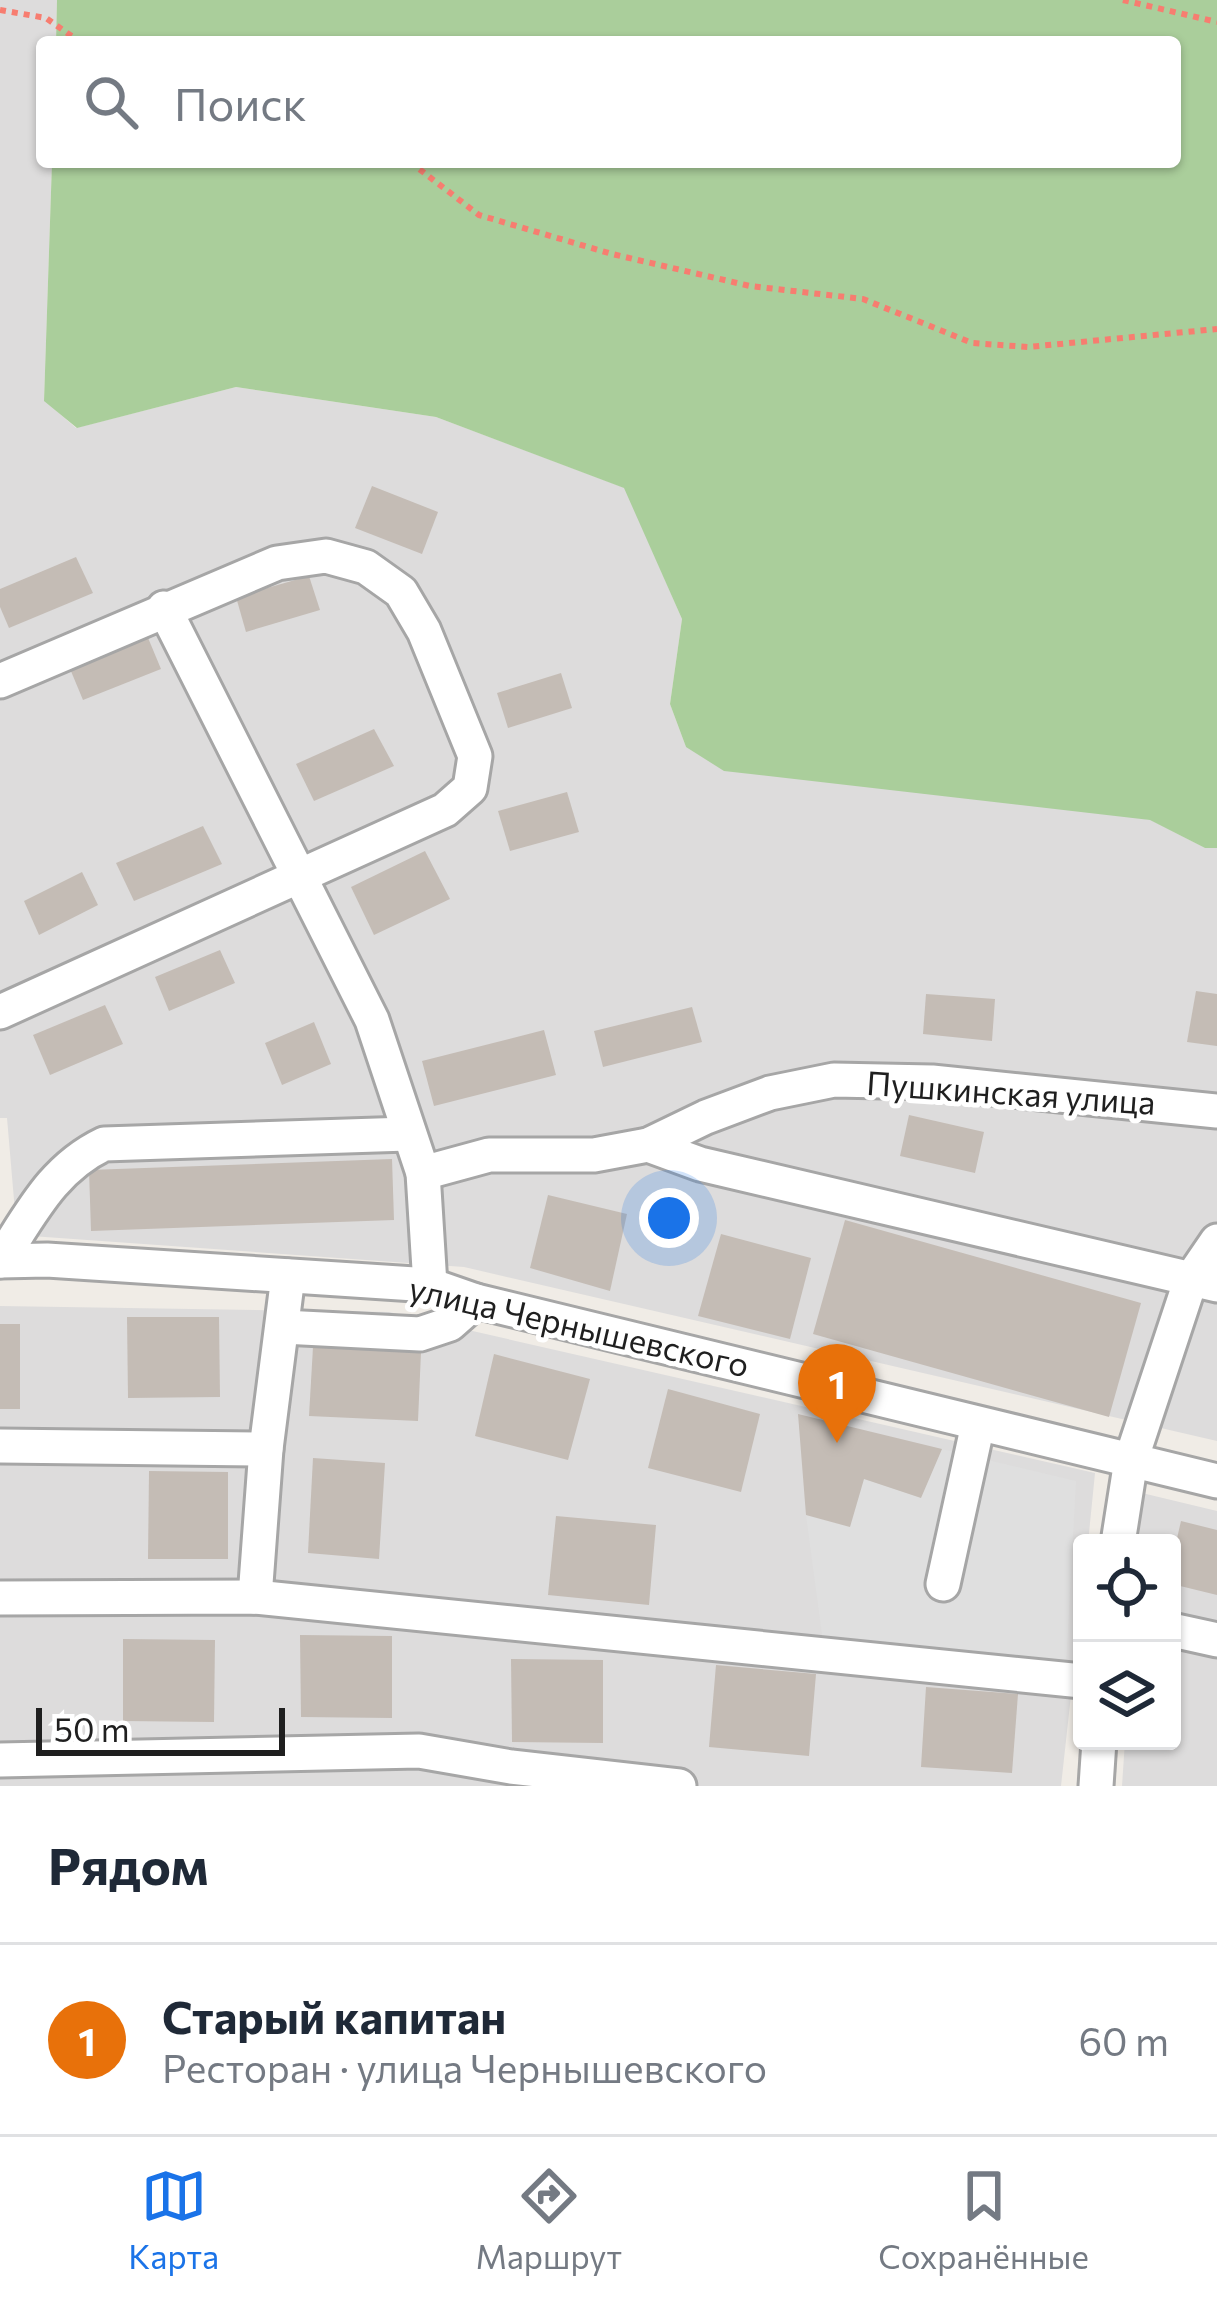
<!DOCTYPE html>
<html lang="ru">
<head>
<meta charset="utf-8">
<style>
  :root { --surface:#fff; --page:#f6f6f7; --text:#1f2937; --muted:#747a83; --line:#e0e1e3; --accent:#1a73e8 }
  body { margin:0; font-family:Commissioner,sans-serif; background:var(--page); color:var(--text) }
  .controls { position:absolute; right:36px; bottom:36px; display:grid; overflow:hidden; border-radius:12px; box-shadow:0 3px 9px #0004 }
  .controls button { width:108px; height:108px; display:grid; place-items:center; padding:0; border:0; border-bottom:3px solid var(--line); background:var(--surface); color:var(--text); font:60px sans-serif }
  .scale { position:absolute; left:36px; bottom:30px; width:249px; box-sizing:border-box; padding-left:12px; border:6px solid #1f1f1f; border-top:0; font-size:33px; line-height:42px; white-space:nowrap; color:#1f1f1f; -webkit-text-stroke:9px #fff; paint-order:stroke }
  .you { position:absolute; left:669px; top:1218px; width:42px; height:42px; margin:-30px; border:9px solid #fff; border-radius:50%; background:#1a73e8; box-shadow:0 0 0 18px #1a73e833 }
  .badge { display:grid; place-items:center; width:78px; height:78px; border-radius:50%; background:var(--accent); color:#fff; font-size:39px; font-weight:700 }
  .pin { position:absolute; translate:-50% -99px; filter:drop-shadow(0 3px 6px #0008) }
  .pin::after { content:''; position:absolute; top:63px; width:42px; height:36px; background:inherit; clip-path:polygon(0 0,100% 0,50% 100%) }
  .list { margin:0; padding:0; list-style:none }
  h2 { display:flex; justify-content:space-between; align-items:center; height:156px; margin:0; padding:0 48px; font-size:51px }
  h2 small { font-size:39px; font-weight:400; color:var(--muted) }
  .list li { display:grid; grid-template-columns:78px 1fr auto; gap:36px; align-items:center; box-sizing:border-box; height:192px; padding:0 48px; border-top:3px solid var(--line) }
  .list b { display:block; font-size:45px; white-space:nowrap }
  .list p { margin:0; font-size:39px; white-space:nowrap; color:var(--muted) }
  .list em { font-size:39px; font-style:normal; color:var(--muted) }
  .icon { flex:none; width:66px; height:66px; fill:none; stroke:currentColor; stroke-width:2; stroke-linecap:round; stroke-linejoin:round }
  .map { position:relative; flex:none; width:1217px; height:1786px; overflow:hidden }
  .search { position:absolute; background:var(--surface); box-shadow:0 3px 9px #0004; left:36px; right:36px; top:36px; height:132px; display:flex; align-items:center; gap:30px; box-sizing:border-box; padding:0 42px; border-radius:12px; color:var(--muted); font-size:45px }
  .sheet { height:348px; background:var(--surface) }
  nav { display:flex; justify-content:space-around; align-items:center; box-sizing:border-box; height:168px; border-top:3px solid var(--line); background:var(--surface); font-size:33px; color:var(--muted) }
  nav a { display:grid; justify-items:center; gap:6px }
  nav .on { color:var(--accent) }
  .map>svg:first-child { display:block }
  .residential { fill:#dddcdc }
  .forest { fill:#aace9b }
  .parking { fill:#dfdfdf }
  .building { fill:#c4bcb5 }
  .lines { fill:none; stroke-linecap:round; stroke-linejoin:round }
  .minor-casing { stroke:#a6a6a6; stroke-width:39 }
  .path { stroke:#f77d70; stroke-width:6; stroke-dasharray:6 6; stroke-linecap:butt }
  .minor { stroke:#fff; stroke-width:33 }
  .labels { text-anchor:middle; stroke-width:10; stroke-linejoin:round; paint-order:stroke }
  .street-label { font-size:33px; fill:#1f1f1f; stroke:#fff }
</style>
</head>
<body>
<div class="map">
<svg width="1217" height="1786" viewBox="0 0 1217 1786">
  <rect width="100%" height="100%" fill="#f0ece6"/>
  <g class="residential">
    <polygon points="0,0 57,0 56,42 42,42 42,162 52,162 44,400 76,428 236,387 436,417 625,488 682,619 670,704 686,747 1151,820 1205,848 1217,848 1217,1441 464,1267 17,1235 7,1118 0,1118"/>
    <polygon points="0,1306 389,1312 1095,1473 1088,1543 1082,1543 1082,1595 1061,1786 0,1786"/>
    <polygon points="1142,1493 1217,1511 1217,1786 1122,1786 1125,1741 1172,1741 1172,1543 1139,1543"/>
  </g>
  <polygon class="forest" points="57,0 1217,0 1217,848 1205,848 1150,820 724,771 686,747 670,704 682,619 624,488 436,417 236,387 77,428 44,401 52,162 1175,162 1175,42 56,42"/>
  <polygon class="parking" points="942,1449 1076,1481 1066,1666 823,1642 806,1515 850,1527 864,1479 921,1497"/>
  <g class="building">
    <polygon points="372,486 438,512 422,554 355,528"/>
    <polygon points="76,557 93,593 9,628 0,607 0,589"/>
    <polygon points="309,576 320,610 246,632 236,597"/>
    <polygon points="146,633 161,669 83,700 68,664"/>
    <polygon points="561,673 572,708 508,728 497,693"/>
    <polygon points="374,729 394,766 314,801 296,764"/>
    <polygon points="567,792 579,832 510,851 498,811"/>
    <polygon points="203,826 222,864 134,901 116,863"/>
    <polygon points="425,851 450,899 374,935 351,887"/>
    <polygon points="82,872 98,905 39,935 24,901"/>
    <polygon points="220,950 235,983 169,1011 155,977"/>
    <polygon points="1196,991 1217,994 1217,1046 1187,1042"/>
    <polygon points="926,994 995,999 992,1041 923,1034"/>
    <polygon points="105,1005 123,1044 50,1075 33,1035"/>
    <polygon points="692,1007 702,1042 603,1067 594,1031"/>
    <polygon points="314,1022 331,1064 282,1085 265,1043"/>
    <polygon points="544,1030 556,1075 434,1106 422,1061"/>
    <polygon points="909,1115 984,1132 975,1173 900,1156"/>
    <polygon points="392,1159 394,1220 91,1231 89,1170"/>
    <polygon points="548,1195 627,1214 610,1291 530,1268"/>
    <polygon points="845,1220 1141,1303 1109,1417 813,1334"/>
    <polygon points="721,1234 811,1258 790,1339 698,1316"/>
    <polygon points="127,1317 219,1317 220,1397 128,1398"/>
    <rect x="0" y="1324" width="20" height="85"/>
    <polygon points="313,1347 421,1352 418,1421 309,1416"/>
    <polygon points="494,1354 590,1379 568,1460 475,1436"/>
    <polygon points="668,1389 760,1414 741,1492 648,1468"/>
    <polygon points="798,1414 942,1449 921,1498 864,1479 850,1527 806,1515"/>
    <polygon points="313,1458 385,1463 379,1559 308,1553"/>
    <polygon points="149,1471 228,1472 228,1559 148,1559"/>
    <polygon points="556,1516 656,1525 649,1605 548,1595"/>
    <polygon points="1181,1521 1217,1530 1217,1595 1172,1584 1172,1560"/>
    <polygon points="300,1635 392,1636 392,1718 301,1717"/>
    <polygon points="123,1639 215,1640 214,1722 123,1721"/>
    <polygon points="511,1659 603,1660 603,1743 512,1742"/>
    <polygon points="716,1665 816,1674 809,1756 709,1747"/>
    <polygon points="926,1687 1018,1694 1012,1773 921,1767"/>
  </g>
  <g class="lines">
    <g class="minor-casing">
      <g id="minor">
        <polyline points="164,608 372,1020 423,1173 489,1155 594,1155 648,1145 706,1117 770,1093 834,1080 932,1082 1217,1111"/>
        <polyline points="0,681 277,563 326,556 366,567 401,592 424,631 475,756 470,788 445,810 0,1012"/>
        <polyline points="648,1145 700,1164 1217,1285"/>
        <polyline points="423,1173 430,1285"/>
        <polyline points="0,1261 47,1260 430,1285 476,1301 1217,1481"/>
        <path d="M0,1261C31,1214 52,1169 104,1144L408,1134"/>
        <polyline points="283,1327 420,1334 450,1324 476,1301"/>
        <polyline points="0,1446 266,1449"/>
        <polyline points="1118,1543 1131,1460 1191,1279 1217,1241"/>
        <polyline points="943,1584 978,1424"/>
        <polyline points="255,1597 266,1449 288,1276"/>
        <polyline points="0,1598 255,1597 1082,1681"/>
        <polyline points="1172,1630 1217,1640"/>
        <polyline points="0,1760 419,1751 511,1767 679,1786"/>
        <polyline points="1096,1786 1099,1741"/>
      </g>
    </g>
    <g class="path">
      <polyline points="1123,0 1217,22"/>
      <polyline points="0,10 46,18 80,42"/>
      <polyline points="410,162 479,215 612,254 750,286 863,299 972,343 1028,347 1217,329"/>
    </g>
    <use href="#minor" class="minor"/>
  </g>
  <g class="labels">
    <g class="street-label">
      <text transform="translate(1011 1093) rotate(4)" y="12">Пушкинская улица</text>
      <text transform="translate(579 1327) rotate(13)" y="12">улица Чернышевского</text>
    </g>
  </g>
</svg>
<div class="controls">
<button><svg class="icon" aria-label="locate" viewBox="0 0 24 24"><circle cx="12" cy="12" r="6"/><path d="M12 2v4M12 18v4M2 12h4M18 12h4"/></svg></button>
<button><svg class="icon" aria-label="layers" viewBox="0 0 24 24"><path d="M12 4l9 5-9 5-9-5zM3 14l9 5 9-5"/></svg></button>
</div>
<div class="scale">50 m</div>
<div class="you"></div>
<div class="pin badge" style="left:837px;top:1443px;background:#e8710a">1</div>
<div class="search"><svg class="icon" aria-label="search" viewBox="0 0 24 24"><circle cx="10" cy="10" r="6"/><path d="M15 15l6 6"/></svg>Поиск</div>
</div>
<section class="sheet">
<h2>Рядом<small></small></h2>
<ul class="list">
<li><span class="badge" style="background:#e8710a">1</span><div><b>Старый капитан</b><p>Ресторан · улица Чернышевского</p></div><em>60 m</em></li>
</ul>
</section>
<nav>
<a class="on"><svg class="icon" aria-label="map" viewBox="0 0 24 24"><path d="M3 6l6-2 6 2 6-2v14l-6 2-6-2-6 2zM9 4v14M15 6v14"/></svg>Карта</a>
<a><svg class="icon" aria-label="directions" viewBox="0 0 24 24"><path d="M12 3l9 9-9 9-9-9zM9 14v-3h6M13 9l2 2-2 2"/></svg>Маршрут</a>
<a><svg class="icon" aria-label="saved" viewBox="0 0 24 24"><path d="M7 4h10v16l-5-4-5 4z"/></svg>Сохранённые</a>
</nav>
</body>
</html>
